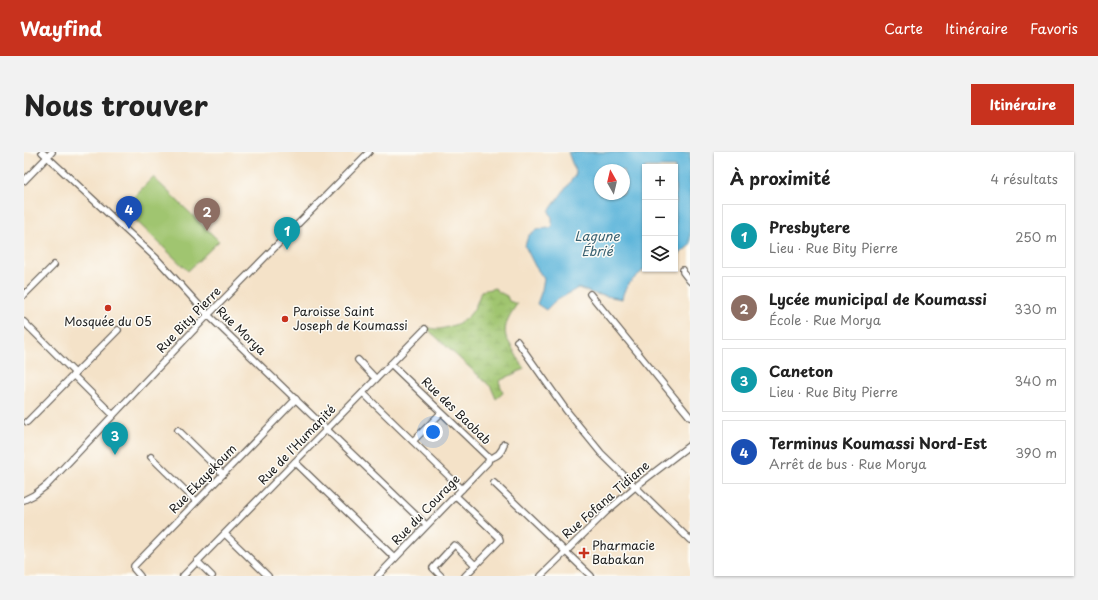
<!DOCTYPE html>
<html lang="fr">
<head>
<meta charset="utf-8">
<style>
  :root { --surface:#fff; --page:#f2f2f2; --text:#222; --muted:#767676; --line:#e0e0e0; --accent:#c8321e }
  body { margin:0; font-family:"Playpen Sans",sans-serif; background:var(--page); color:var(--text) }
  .controls { position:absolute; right:12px; top:12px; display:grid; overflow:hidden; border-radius:0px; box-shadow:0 1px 3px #0004 }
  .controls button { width:36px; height:36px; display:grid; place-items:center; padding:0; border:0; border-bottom:1px solid var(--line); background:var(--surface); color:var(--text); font:20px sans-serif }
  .compass { position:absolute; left:570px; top:12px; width:36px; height:36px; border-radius:50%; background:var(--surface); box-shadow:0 1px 3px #0004; rotate:352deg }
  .you { position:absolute; left:409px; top:280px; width:14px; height:14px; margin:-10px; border:3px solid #fff; border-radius:50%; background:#1a73e8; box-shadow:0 0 0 6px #1a73e833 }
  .badge { display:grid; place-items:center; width:26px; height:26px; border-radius:50%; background:var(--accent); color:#fff; font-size:13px; font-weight:700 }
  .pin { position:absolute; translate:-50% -33px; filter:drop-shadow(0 1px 2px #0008) }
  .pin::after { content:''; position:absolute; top:21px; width:14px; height:12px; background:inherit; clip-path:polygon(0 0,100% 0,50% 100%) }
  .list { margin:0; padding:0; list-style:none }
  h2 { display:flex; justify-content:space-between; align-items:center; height:52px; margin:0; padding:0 16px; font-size:17px }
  h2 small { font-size:13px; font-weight:400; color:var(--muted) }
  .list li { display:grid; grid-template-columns:26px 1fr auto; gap:12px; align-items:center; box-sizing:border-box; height:64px; margin:0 8px 8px; padding:0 8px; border:1px solid var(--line); border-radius:0px }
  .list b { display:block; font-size:15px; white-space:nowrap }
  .list p { margin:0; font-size:13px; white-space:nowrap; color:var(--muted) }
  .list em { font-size:13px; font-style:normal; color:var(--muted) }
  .icon { flex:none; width:22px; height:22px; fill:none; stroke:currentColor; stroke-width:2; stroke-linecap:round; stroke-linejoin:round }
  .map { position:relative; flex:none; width:666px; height:424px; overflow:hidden; border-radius:0px }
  header { display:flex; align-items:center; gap:24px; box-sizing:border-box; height:56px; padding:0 20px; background:var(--accent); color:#fff }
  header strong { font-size:19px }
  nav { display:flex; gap:22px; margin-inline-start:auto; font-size:14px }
  .intro { display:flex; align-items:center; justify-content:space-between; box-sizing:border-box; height:96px; padding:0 24px }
  h1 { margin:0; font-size:28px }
  .button { padding:10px 18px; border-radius:0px; background:var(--accent); color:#fff; font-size:14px; font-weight:700 }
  main { display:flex; gap:24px; padding:0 24px }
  aside { flex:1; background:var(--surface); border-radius:0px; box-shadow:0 1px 3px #0004 }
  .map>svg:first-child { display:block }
  .green { fill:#a0c570; stroke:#5e7046 }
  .wetland { fill:url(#wetland-marsh); stroke:#5e7046 }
  .water { fill:#5db5da; stroke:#3c687b; fill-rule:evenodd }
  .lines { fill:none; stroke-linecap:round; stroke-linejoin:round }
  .street-casing { stroke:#686158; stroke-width:8 }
  .street { stroke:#fff; stroke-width:5.5 }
  .poi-dot { fill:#c8321e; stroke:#fdfcf7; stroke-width:1.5 }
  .labels { text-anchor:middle; stroke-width:3; stroke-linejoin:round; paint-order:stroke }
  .poi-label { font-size:12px; fill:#1c1c1c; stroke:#fdfcf7; text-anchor:start }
  .street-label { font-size:12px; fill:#1c1c1c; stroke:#fdfcf7 }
  .water-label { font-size:13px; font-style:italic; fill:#396171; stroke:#fdfcf7 }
</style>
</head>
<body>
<header>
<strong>Wayfind</strong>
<nav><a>Carte</a><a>Itinéraire</a><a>Favoris</a></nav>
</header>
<div class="intro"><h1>Nous trouver</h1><a class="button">Itinéraire</a></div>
<main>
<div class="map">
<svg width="666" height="424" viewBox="0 0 666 424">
  <defs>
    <pattern id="wetland-marsh" width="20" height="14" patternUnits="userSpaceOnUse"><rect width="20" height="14" fill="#a0c570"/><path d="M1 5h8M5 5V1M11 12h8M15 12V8" fill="none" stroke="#89a960"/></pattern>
  </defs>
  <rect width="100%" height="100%" fill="#fdfcf7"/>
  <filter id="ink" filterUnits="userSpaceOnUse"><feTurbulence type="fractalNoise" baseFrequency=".025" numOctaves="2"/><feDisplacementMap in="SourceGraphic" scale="8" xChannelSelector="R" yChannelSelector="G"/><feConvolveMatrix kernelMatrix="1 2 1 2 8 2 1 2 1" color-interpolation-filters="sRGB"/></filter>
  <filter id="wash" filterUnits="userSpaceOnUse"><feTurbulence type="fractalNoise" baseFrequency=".012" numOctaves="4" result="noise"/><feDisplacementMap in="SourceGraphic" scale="16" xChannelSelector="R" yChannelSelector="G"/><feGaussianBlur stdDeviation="0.9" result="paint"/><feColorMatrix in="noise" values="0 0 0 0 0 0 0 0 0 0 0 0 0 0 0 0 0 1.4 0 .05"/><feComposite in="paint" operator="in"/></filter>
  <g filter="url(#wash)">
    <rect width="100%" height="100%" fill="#f4e2c8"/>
    <polygon class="green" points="129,25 195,89 164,119 99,56"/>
    <path class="wetland" d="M471,136L475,140L483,144L485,149L493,152C486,163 479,172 482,185L500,217L475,229L479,241L472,247L467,235L400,174C412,178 413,178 424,175C445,169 451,159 457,139Z"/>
    <path class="water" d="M544,0H666V93L651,106V15H621V117C611,126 600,133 598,147L571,142L554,136L530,150L522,158L513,152L518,138L520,127L511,114L501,94L504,84L513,77L525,76L528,74V66L525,59L552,22ZM576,18H600V42H576Z"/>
  </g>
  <g filter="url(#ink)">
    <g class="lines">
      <g class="street-casing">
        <g id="street">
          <polyline points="18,0 132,106 184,163 402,373"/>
          <polyline points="0,29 28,0"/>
          <polyline points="659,118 659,120 666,129"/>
          <polyline points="566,142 666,265"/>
          <polyline points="0,143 30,113"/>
          <polyline points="0,170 51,221"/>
          <polyline points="493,189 542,258 577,301 666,388"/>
          <polyline points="334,208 352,227"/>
          <path d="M367,212L465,306C473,305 478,300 480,292"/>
          <polyline points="49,223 89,263"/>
          <polyline points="339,241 438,337"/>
          <polyline points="3,270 94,178"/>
          <polyline points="154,278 199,322"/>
          <polyline points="389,289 417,261"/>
          <polyline points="127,305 172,349"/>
          <polyline points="271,310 371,406"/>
          <polyline points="470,331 567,424"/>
          <polyline points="432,344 475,385 476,388 441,424"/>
          <polyline points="0,348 10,343 23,333 184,163 345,0"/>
          <polyline points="201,382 244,424"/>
          <polyline points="173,409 188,424"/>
          <polyline points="116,424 110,417 110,414 272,247"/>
          <polyline points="159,424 401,177"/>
          <polyline points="354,424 464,310 465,306"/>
          <polyline points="417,424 409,416 430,393 432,394 451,413"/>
          <polyline points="517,424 582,360 611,335 666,293"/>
        </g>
      </g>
      <use href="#street" class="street"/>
    </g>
  </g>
  <g class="poi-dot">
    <circle cx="84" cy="156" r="4"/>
    <circle cx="261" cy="167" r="4"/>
    <path d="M558 395h4v4h4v4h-4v4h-4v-4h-4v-4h4z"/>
  </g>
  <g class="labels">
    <g class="poi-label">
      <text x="269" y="164">Paroisse Saint<tspan x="269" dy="14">Joseph de Koumassi</tspan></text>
      <text x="84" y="174" text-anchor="middle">Mosquée du 05</text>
      <text x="568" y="398">Pharmacie<tspan x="568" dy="14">Babakan</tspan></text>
    </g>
    <g class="street-label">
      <text transform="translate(165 168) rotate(-46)" y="4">Rue Bity Pierre</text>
      <text transform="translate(217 179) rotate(44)" y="4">Rue Morya</text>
      <text transform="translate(432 259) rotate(44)" y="4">Rue des Baobab</text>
      <text transform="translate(273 293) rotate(-46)" y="4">Rue de l'Humanité</text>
      <text transform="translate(179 327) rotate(-46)" y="4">Rue Ekayekoum</text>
      <text transform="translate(582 348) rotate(-41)" y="4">Rue Fofana Tidiane</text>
      <text transform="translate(402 358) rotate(-46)" y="4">Rue du Courage</text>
    </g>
    <g class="water-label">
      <text x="573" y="89">Lagune<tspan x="573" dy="15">Ébrié</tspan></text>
    </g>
  </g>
</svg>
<div class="controls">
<button>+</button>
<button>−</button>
<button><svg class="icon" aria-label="layers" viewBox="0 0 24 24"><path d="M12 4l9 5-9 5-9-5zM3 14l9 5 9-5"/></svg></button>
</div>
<svg class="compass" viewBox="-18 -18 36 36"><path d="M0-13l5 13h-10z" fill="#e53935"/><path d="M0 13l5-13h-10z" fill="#767676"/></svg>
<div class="you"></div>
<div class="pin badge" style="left:263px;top:98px;background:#0f9aa8">1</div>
<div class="pin badge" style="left:183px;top:79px;background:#8d6e63">2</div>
<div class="pin badge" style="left:91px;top:303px;background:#0f9aa8">3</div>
<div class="pin badge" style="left:105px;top:77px;background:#1a4fb4">4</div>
</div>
<aside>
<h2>À proximité<small>4 résultats</small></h2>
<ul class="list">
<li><span class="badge" style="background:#0f9aa8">1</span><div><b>Presbytere</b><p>Lieu · Rue Bity Pierre</p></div><em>250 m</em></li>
<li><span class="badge" style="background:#8d6e63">2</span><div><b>Lycée municipal de Koumassi</b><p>École · Rue Morya</p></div><em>330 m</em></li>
<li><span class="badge" style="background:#0f9aa8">3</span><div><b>Caneton</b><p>Lieu · Rue Bity Pierre</p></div><em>340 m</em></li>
<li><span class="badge" style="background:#1a4fb4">4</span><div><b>Terminus Koumassi Nord-Est</b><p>Arrêt de bus · Rue Morya</p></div><em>390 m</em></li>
</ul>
</aside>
</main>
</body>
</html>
